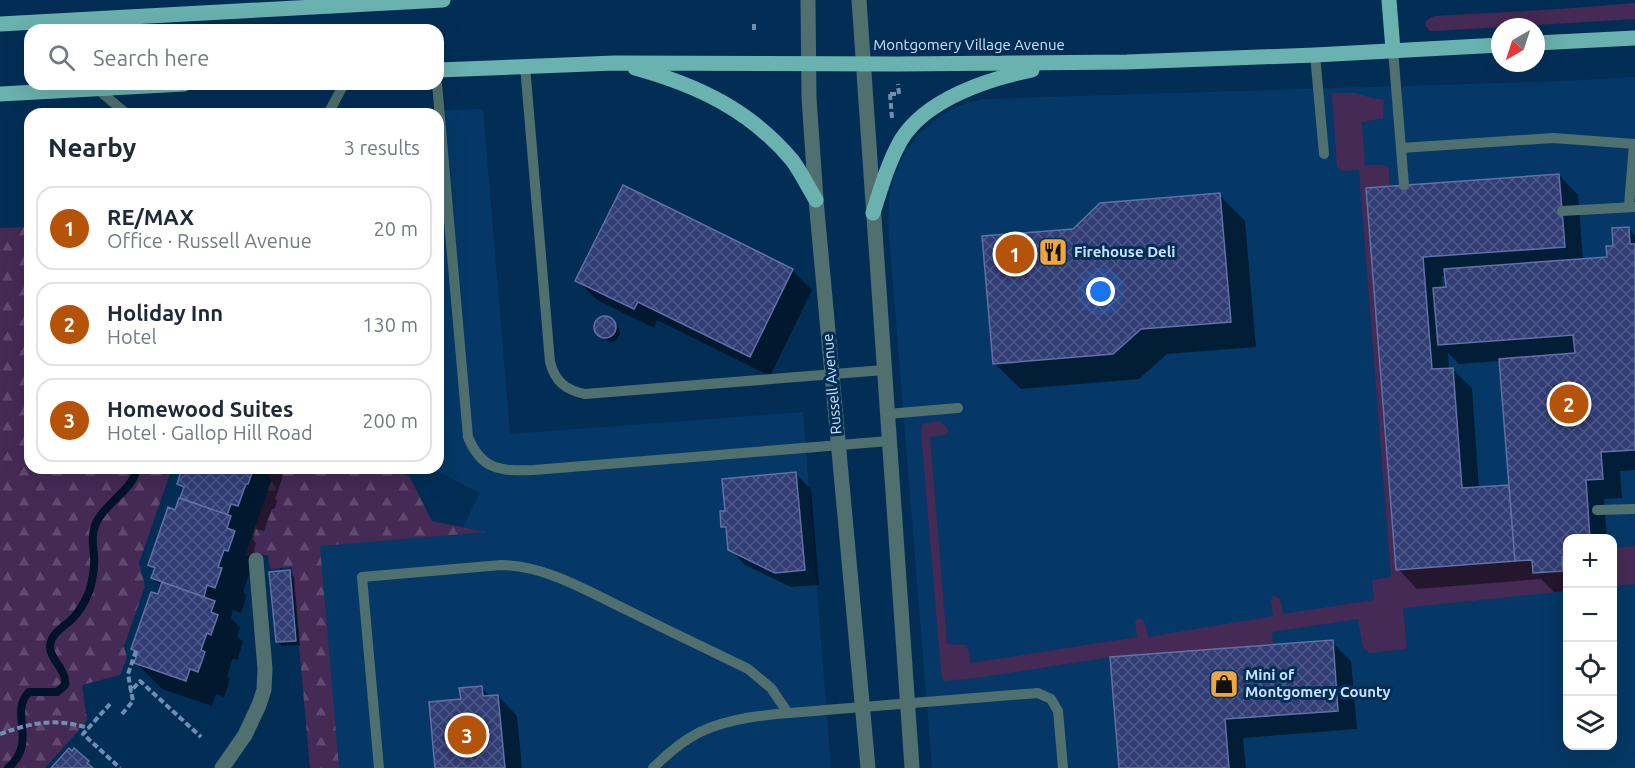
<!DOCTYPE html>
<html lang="en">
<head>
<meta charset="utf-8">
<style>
  :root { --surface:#fff; --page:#f6f6f7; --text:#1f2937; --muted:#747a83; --line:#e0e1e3; --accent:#b45309 }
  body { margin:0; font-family:Ubuntu,sans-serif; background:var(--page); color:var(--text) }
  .controls { position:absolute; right:18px; bottom:18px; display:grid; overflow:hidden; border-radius:12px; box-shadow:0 6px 24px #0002 }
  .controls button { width:54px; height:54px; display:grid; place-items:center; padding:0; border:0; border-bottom:2px solid var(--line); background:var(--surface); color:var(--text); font:30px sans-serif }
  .compass { position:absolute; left:1491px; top:18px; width:54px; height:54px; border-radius:50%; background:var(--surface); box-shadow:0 6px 24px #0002; rotate:219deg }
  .you { position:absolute; left:1101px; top:292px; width:21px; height:21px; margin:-15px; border:4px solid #fff; border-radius:50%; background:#1a73e8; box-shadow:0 0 0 9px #1a73e833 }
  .badge { display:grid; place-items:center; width:39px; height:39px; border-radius:50%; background:var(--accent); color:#fff; font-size:20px; font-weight:700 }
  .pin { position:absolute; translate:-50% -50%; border:3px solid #fff; box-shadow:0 2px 6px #0006 }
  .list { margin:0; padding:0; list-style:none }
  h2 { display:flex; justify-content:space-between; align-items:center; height:78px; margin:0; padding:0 24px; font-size:26px }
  h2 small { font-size:20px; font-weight:400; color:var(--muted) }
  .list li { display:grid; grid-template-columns:39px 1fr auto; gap:18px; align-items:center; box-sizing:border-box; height:84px; margin:0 12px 12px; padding:0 12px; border:2px solid var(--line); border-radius:18px }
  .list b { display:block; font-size:22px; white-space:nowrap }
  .list p { margin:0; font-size:20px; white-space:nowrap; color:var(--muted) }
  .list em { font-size:20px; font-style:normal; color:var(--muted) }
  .icon { flex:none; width:33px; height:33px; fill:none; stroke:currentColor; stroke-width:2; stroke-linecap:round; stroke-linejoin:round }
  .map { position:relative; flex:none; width:1635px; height:768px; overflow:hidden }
  .search { position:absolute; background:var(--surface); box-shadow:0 6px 24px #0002; left:24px; top:24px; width:420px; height:66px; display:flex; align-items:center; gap:15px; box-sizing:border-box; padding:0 21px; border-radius:18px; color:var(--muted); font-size:22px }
  .panel { position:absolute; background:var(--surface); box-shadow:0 6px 24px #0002; left:24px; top:108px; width:420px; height:366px; border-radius:18px }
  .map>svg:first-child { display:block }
  .built { fill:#053866; fill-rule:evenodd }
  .green { fill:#452a55 }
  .forest { fill:url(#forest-firs) }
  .shadow { fill:#0007; fill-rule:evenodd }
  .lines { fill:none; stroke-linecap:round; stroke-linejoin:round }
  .stream { stroke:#00132b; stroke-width:8 }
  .building { fill:url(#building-cross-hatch); stroke:#6170a6; stroke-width:1.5 }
  .path { stroke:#6f8fb0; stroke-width:4; stroke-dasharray:6 3; stroke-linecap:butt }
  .service { stroke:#4f706e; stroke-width:10 }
  .minor { stroke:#4f706e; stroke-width:15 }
  .tertiary { stroke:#4f706e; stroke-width:15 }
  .primary { stroke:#6ab2af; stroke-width:15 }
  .labels { text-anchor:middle; stroke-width:6; stroke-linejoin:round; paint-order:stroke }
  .street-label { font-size:15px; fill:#cce2fc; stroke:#022e56 }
  .poi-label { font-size:15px; font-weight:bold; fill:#cce2fc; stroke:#022e56; text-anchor:start }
</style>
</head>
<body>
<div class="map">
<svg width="1635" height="768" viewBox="0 0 1635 768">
  <defs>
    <pattern id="forest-firs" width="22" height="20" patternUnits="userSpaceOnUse" patternTransform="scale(1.5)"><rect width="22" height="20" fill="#452a55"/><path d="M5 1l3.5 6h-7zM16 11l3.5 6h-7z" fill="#5f496e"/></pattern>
    <pattern id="building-cross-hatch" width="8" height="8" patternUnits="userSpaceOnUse" patternTransform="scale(1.5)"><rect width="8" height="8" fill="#313d74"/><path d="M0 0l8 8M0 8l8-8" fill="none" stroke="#4e5989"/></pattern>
  </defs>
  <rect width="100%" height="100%" fill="#022e56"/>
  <g class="built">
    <path d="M1635,77V768H932L888,223L889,199L895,173L906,151L920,133L938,118L958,106L983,99L1565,81ZM1568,538H1612V746H1568Z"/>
    <polygon points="483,109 510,434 803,412 831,768 325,768 306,544 461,531 480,493 431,468 438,468 438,114 351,114"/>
  </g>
  <g class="green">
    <polygon points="1635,3 1635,19 1435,31 1430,31 1425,25 1427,20 1434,16 1560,9"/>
    <polygon points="1332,93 1356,93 1371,98 1384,100 1383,118 1362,122 1365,165 1383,165 1388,167 1389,172 1397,570 1532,560 1533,573 1562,571 1562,557 1567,556 1567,591 1403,608 1407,649 1370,653 1363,648 1358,619 1272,632 1273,645 1111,657 983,677 944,681 941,672 921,432 922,424 939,421 946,426 948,431 945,435 930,437 947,644 967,645 971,663 1137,637 1135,622 1139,618 1144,621 1148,637 1273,616 1271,600 1274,595 1280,599 1283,614 1374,600 1372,580 1391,577 1359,170 1342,171 1337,167"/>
    <polygon points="1635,546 1635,584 1613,586 1613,548"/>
  </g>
  <g class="forest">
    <polygon points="30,227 30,468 172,468 139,563 145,586 124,646 127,658 120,675 82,685 87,721 45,768 0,768 0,228"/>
    <polygon points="265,468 392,468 409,476 432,521 486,532 320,546 339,768 310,768 292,567 270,569 268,555 245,556 271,481"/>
  </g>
  <g class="shadow">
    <path d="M1559,175L1578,195L1583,260L1608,258L1628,228L1635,235V470L1620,471L1622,498L1604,499L1607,538H1568V591L1554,592L1541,579L1417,589L1398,569L1368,189ZM1442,276H1446L1447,289H1443ZM1448,353L1459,364L1500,361L1510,486L1479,489L1472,388L1452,369H1449Z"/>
    <polygon points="623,187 792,270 812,290 770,376 657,320 654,328 597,300 577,280"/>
    <polygon points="1219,195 1245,221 1256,347 1167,354 1139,379 1021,389 995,364 1073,230"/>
    <polygon points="605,317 618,325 620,333 617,340 610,343 598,334 595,327 598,320"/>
    <polygon points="438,403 443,408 438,420"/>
    <polygon points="184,468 278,468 277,470 283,476 275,499 277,500 276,505 274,509 272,509 264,531 256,529 253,540 256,543 254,551 260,558 254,576 249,575 243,592 247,595 241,613 233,610 231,618 240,628 237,636 243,642 237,660 233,658 227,676 230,679 224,697 216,694 212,706 162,689 136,663 139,655 132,649 162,587 153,578 156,571 149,565 181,499 184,490 178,484"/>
    <polygon points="796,474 811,489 819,585 791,587 745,565 730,549 728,532 723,527 727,513"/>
    <polygon points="289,572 294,577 300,645 282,646 277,642"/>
    <polygon points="1332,642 1351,661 1357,729 1243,738 1246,768 1121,768"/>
    <polygon points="481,688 491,697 498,696 517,716 522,768 436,768 462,700"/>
  </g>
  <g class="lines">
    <path class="stream" d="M8,768C39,741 8,713 29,692H57L65,685C68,668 43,656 52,639C56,630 65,626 72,619C79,612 85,602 89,592C92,582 95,566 94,555C93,544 91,534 96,523C105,503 133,490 137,468"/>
  </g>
  <g class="building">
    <polygon points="1559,174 1565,247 1423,257 1432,369 1453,368 1462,488 1509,485 1515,561 1396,570 1366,188"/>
    <polygon points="623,185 793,269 750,357 638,302 634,309 575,281"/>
    <polygon points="1220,193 1231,322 1141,329 1113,354 993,364 982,236 1073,229 1100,203"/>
    <polygon points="1629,227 1630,244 1635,244 1635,450 1601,452 1603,479 1586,480 1590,538 1568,538 1568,556 1562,557 1563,571 1533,573 1532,560 1515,561 1499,359 1575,353 1573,335 1438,345 1433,288 1446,287 1444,269 1607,257 1606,246 1613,246 1612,228"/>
    <circle cx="605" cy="327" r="11"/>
    <polygon points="182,468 252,468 250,473 252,473 248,484 246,484 238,506 231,504 227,515 180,498 184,487 177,484"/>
    <polygon points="796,472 805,570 775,573 728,550 726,527 721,527 720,511 725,511 722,479"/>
    <polygon points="179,498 231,516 227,528 235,531 228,551 224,550 218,567 222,568 215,588 207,585 204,597 151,578 155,568 148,565 168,507 175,510"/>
    <polygon points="290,570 296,641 276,642 269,572"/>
    <polygon points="162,582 215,601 211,612 218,615 211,635 207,633 201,650 205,652 198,672 190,669 186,681 134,663 138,652 131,649 151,592 158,594"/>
    <polygon points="1333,640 1338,711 1225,719 1229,768 1119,768 1110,657"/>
    <polygon points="482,686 483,696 498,695 505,768 435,768 429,702 461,699 459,688"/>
    <polygon points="69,748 72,751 74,748 89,761 87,763 93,768 51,768"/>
  </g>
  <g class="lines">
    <g class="path">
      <polyline points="754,30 754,22"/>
      <polyline points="890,94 892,118"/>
      <polyline points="890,94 899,94 898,84"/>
      <polyline points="136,651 128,674 131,691 140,681 201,737"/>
      <polyline points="110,704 83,734 120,768"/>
      <polyline points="122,714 133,701 131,691"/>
      <path d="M0,734C35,722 53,718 89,728"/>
    </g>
    <g class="service">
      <polyline points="1393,50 1404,185"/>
      <polyline points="1315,55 1324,154"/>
      <path d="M525,66L550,362C555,381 565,390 585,394L884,370"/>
      <path d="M437,84L468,437C482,471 501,471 534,470L889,441"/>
      <polyline points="96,88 127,114"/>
      <polyline points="328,114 344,84"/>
      <polyline points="1401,148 1553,138 1635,144"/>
      <polyline points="1629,206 1634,144"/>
      <polyline points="1562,211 1635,207"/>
      <polyline points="887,414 958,408"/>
      <polyline points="1597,510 1635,509"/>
      <path d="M379,768L362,577L501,565C547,566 587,591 627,610C667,630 707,649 748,669L771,688L788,713"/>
      <path d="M653,768C667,754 682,741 700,732C738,714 784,714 825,710C896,704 967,699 1038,693L1051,699L1058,711L1063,768"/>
    </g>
    <polyline class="minor" points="222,768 245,735 259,705 264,690 265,669 256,560"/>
    <g class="tertiary">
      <polyline points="808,0 809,98 816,200 868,768"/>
      <polyline points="859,0 912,768"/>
    </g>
    <g class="primary">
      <polyline points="1389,0 1393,50"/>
      <polyline points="0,24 443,0"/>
      <polyline points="1536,43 1635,38"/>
      <path d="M635,68C697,85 750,110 792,160C801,172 808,187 816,200"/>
      <polyline points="438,70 614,63 897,64 1127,62 1315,55 1500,45"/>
      <polyline points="0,94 184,84"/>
      <path d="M873,213C881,188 888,163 901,140C926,99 988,79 1032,70"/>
    </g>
  </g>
  <defs>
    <g id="restaurant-square" transform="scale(1.5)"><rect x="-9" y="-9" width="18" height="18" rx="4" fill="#f0a63e" stroke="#022e56"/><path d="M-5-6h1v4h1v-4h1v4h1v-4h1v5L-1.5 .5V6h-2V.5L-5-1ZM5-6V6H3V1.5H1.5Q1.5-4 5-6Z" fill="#111"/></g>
    <g id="shop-square" transform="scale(1.5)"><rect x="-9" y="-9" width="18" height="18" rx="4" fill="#f0a63e" stroke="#022e56"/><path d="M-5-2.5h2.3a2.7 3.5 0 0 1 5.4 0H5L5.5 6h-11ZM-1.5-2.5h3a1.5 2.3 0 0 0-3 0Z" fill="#111"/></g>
  </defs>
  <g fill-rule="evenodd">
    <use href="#restaurant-square" x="1053" y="252"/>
    <use href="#shop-square" x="1224" y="684"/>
  </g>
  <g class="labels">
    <g class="street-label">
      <text x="969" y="50">Montgomery Village Avenue</text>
      <text transform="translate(832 384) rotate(-95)" y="5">Russell Avenue</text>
    </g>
    <g class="poi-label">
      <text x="1074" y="257">Firehouse Deli</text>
      <text x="1245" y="680">Mini of<tspan x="1245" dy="17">Montgomery County</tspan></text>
    </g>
  </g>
</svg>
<div class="controls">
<button>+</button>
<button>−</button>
<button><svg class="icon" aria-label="locate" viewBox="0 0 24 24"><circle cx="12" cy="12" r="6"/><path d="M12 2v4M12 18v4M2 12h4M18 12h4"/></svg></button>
<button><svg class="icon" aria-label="layers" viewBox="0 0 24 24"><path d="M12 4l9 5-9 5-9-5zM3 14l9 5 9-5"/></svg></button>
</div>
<svg class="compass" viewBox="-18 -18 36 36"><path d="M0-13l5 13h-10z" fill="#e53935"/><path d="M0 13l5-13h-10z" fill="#747a83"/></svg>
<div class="you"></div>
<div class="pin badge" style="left:1015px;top:254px">1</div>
<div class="pin badge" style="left:1569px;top:404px">2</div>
<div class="pin badge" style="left:467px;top:735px">3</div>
<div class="search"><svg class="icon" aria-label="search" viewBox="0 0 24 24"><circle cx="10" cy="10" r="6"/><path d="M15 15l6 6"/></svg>Search here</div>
<section class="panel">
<h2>Nearby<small>3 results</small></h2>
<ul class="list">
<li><span class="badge">1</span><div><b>RE/MAX</b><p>Office · Russell Avenue</p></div><em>20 m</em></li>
<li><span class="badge">2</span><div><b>Holiday Inn</b><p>Hotel</p></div><em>130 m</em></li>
<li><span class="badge">3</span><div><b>Homewood Suites</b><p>Hotel · Gallop Hill Road</p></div><em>200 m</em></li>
</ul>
</section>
</div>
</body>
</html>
